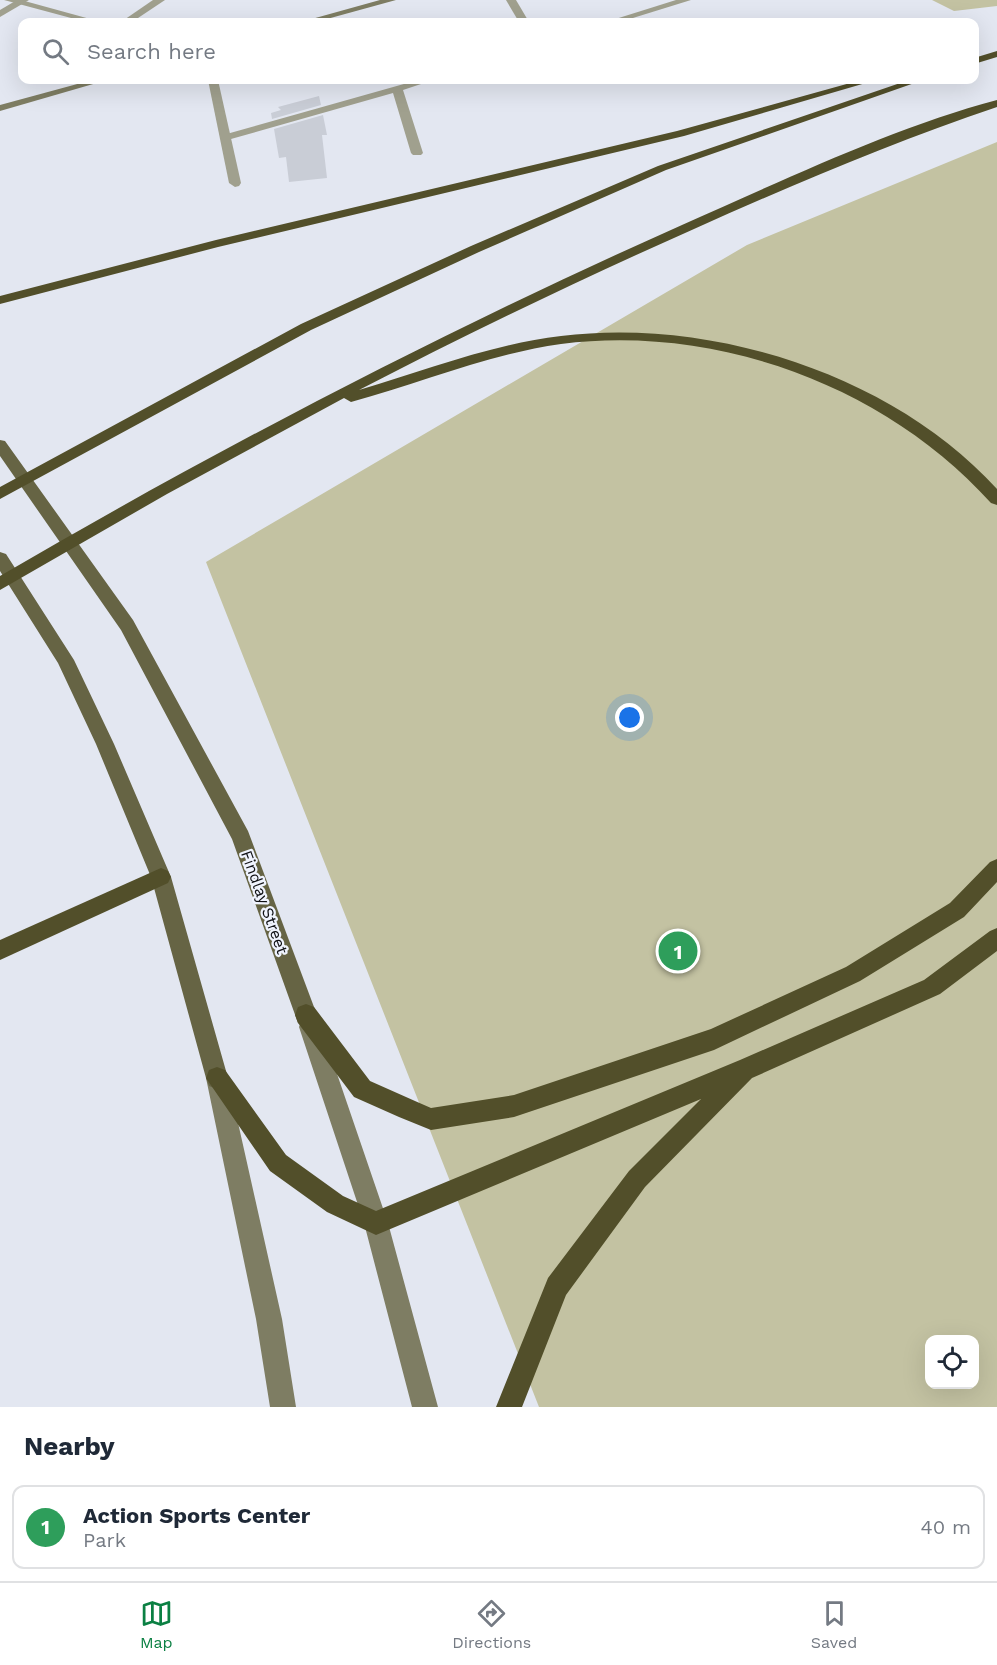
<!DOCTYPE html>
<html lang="en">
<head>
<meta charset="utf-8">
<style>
  :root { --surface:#fff; --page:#f6f6f7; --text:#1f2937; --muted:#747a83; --line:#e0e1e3; --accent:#0b8043 }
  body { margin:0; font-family:"Work Sans",sans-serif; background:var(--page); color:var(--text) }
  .controls { position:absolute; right:18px; bottom:18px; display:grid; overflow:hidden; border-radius:12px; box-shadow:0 6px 24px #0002 }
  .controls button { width:54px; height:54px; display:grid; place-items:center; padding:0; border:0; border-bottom:2px solid var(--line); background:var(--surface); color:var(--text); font:30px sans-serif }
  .you { position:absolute; left:630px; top:718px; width:21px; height:21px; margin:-15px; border:4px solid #fff; border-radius:50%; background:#1a73e8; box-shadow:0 0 0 9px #1a73e833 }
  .badge { display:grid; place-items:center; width:39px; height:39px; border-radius:50%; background:var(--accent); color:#fff; font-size:20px; font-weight:700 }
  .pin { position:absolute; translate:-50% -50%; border:3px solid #fff; box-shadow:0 2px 6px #0006 }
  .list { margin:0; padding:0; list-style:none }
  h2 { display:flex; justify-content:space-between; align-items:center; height:78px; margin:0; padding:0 24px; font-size:26px }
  h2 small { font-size:20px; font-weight:400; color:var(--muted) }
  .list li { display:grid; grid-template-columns:39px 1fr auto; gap:18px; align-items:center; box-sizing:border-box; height:84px; margin:0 12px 12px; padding:0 12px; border:2px solid var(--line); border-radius:12px }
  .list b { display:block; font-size:22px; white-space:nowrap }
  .list p { margin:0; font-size:20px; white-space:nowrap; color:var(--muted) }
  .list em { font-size:20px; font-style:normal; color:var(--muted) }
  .icon { flex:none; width:33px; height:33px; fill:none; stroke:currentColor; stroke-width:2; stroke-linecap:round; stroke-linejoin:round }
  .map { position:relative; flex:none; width:997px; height:1407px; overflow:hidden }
  .search { position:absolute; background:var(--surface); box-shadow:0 6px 24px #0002; left:18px; right:18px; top:18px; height:66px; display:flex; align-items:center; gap:15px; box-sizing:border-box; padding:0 21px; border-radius:12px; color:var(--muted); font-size:22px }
  .sheet { height:174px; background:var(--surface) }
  nav { display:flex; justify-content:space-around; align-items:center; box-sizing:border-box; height:84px; border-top:2px solid var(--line); background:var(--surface); font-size:16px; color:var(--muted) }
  nav a { display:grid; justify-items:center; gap:3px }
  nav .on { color:var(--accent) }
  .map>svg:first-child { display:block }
  .green { fill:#c3c2a2; fill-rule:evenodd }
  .building { fill:#c9cdd6 }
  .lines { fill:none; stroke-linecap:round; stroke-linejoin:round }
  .lane { fill:#a0a08e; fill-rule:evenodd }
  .street { fill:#a0a08e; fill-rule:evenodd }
  .secondary { fill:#7e7d63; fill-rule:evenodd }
  .primary { fill:#666444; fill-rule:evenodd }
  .highway { fill:#524f2a; fill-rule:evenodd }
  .labels { text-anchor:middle; stroke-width:4.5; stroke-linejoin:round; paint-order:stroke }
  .street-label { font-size:16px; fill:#101114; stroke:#f0f4fe }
</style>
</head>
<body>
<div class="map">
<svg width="997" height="1407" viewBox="0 0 997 1407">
  <rect width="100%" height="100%" fill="#e3e7f1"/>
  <g class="green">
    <polygon points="932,0 997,0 997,6 954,11"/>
    <path d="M997,142V1407H539L206,562L747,245ZM930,1340H974V1384H930Z"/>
  </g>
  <g class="building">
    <polygon points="319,96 321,105 272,119 271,113 281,110 278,107"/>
    <polygon points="323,115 327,135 322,135 327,178 289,182 286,157 279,158 274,129"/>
  </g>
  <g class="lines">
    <g class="lane">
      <polygon points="17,0 29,0 0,17 0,10"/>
      <polygon points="153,0 165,0 132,22 121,22"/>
      <polygon points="676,0 691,0 620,22 606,22"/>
      <polygon points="418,80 433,80 403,90 423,153 421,155 413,155 411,153 393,93 231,139 223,139 221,137 223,135"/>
    </g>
    <g class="street">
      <polygon points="4,0 21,0 101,22 86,22"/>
      <polygon points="506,0 516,0 529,22 519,22"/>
      <polygon points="208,80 218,80 241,183 239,186 235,187 229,183"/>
    </g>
    <g class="secondary">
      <polygon points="380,0 396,0 316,22 301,22"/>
      <polygon points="92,80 107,80 0,111 0,105"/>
      <polygon points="310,1016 318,1019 321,1027 388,1223 438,1407 412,1407 364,1223 299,1027 302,1019"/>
      <polygon points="217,1067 225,1070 228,1078 282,1319 296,1407 270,1407 256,1319 206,1078 209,1070"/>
    </g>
    <g class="primary">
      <polygon points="0,440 5,441 133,620 248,831 317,1015 314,1023 306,1026 298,1023 232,839 121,630 0,456"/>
      <polygon points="0,552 6,554 74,660 114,744 171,877 228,1078 225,1086 217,1089 209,1086 206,1078 151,877 96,744 58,663 0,571"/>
    </g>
    <g class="highway">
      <polygon points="997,51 997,57 974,64 974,58"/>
      <polygon points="861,80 876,80 684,136 218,247 0,304 0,296 216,240 677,131"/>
      <polygon points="909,80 923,80 666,170 479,252 311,330 0,499 0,487 301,324 471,246 658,166"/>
      <path d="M997,100V107C894,142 794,184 694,229C581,279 469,333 359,390C426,370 492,344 561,336C712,317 894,375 997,489V505L991,503C886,386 717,324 561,344C489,354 421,383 351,402L344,398L167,494L0,590V576C221,447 448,329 682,225C782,181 892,128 997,100Z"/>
      <polygon points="997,859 997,882 964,917 860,981 714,1050 514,1117 431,1130 399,1117 354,1097 298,1023 295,1015 298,1007 306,1004 314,1007 370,1081 415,1101 431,1108 514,1095 711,1029 846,967 950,903 990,862"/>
      <polygon points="161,868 168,871 171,877 168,883 0,960 0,940"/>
      <polygon points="997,928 997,951 940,994 752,1078 645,1187 566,1295 522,1407 496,1407 548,1278 629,1171 701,1099 376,1235 327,1212 270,1171 206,1078 209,1070 217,1067 225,1070 286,1155 343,1196 376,1211 740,1060 924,980 990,931"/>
    </g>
  </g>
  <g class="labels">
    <g class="street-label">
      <text transform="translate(265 902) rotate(70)" y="6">Findlay Street</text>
    </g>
  </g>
</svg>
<div class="controls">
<button><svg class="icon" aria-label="locate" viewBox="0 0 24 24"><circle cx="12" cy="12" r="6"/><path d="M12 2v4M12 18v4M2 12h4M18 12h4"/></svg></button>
</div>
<div class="you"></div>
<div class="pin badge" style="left:678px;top:951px;background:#2e9e5b">1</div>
<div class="search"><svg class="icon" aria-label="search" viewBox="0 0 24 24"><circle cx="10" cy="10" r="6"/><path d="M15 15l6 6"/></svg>Search here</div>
</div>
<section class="sheet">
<h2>Nearby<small></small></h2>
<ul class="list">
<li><span class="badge" style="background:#2e9e5b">1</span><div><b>Action Sports Center</b><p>Park</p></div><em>40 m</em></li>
</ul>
</section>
<nav>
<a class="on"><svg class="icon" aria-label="map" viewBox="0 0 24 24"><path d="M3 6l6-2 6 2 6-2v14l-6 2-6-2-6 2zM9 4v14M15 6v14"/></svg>Map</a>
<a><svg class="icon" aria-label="directions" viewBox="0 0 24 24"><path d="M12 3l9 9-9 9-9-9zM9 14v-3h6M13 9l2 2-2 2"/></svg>Directions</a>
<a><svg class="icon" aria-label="saved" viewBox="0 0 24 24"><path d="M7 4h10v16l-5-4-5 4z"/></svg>Saved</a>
</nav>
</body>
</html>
